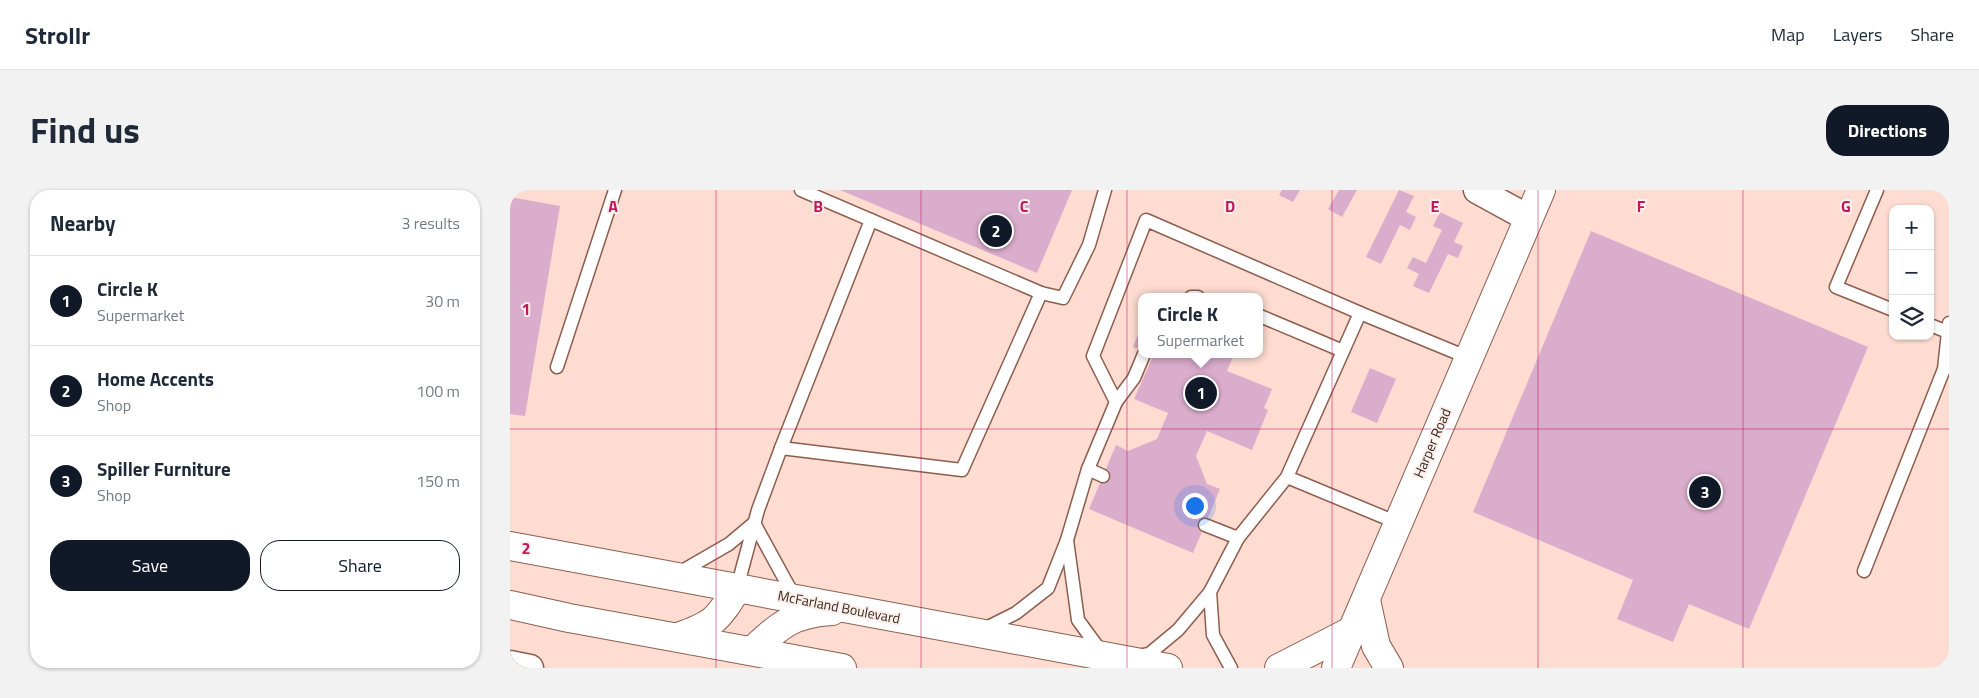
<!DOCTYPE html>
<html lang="en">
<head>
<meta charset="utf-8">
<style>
  :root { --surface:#fff; --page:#f2f2f3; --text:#1f2937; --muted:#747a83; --line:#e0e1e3; --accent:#111827 }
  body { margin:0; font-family:"Titillium Web",sans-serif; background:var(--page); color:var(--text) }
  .controls { position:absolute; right:15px; top:15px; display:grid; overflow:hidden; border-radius:10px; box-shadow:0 1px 4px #0004 }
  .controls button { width:45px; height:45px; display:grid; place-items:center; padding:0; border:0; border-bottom:1px solid var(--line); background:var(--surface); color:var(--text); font:25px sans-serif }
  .you { position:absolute; left:684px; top:315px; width:18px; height:18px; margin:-12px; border:4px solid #fff; border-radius:50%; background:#1a73e8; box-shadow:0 0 0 8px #1a73e833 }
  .badge { display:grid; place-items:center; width:32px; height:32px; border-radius:50%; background:var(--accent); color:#fff; font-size:16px; font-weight:700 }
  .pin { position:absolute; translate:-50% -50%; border:2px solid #fff; box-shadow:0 1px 5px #0006 }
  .popup { position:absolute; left:628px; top:103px; width:125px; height:65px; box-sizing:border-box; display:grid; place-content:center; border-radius:10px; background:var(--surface); filter:drop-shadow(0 1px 4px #0005); font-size:16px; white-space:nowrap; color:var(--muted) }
  .popup b { font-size:19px; color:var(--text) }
  .popup::after { content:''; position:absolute; left:50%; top:100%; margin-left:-10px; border:10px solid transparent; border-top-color:var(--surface) }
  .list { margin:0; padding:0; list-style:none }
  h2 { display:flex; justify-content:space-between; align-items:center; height:65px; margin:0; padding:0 20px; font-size:21px }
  h2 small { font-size:16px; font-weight:400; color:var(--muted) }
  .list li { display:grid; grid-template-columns:32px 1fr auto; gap:15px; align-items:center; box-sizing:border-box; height:90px; padding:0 20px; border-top:1px solid var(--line) }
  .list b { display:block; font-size:19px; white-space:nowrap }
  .list p { margin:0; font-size:16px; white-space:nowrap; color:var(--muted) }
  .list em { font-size:16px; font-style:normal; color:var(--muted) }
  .actions { display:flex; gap:10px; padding:15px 20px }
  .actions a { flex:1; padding:11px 0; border:1px solid var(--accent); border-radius:20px; text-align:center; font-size:18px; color:var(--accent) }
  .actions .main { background:var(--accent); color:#fff }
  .icon { flex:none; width:28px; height:28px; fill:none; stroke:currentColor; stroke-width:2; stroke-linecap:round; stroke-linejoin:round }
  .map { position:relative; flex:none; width:1439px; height:478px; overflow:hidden; border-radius:20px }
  header { display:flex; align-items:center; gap:30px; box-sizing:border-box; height:70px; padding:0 25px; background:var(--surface); border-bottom:1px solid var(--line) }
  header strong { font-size:24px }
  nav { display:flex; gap:28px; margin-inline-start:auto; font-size:18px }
  .intro { display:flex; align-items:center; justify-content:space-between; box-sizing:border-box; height:120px; padding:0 30px }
  h1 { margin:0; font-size:35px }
  .button { padding:12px 22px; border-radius:20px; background:var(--accent); color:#fff; font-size:18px; font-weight:700 }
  main { display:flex; gap:30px; padding:0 30px }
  aside { flex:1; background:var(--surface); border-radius:20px; box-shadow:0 1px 4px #0004 }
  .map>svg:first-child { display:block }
  .building { fill:#dbadcc }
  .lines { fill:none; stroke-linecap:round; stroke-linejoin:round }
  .service-casing { stroke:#8d5d4e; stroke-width:15 }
  .minor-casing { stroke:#8d5d4e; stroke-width:29 }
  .tertiary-casing { stroke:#8d5d4e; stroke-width:30 }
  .trunk-casing { stroke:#8d5d4e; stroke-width:30 }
  .service { stroke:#fff; stroke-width:12 }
  .minor { stroke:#fff; stroke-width:26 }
  .tertiary { stroke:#fff; stroke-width:28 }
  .trunk { stroke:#fff; stroke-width:28 }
  .grid { fill:none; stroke:#c2185b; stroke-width:1; stroke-opacity:0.55 }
  .labels { text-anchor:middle; stroke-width:4; stroke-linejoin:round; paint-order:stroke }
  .street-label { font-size:14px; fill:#3a261f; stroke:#faefeb }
  .grid-label { font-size:16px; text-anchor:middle; font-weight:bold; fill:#c2185b; stroke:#faefeb; stroke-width:4; stroke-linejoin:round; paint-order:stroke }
</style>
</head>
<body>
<header>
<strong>Strollr</strong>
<nav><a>Map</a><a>Layers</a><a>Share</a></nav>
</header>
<div class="intro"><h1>Find us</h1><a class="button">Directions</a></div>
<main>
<aside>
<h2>Nearby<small>3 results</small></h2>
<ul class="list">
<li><span class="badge">1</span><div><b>Circle K</b><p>Supermarket</p></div><em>30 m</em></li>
<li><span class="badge">2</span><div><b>Home Accents</b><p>Shop</p></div><em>100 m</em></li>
<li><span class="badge">3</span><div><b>Spiller Furniture</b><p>Shop</p></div><em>150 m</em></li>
</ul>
<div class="actions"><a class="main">Save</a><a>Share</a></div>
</aside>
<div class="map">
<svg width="1439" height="478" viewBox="0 0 1439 478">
  <rect width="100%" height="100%" fill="#fedcd1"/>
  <g class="building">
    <polygon points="330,0 562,0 527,83"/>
    <polygon points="772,0 790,0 783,12 769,5"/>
    <polygon points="829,0 847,0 832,27 818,19"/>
    <polygon points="889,0 904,6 896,22 906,27 900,40 890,35 871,74 856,67"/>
    <polygon points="0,7 50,16 15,226 0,224"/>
    <polygon points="930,22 953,33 944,52 953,56 948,68 938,64 919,103 903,96 909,84 897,78 903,67 916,73 932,40 923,36"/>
    <polygon points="1081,41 1358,157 1239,439 1179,414 1163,452 1107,429 1123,390 963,322"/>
    <polygon points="631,137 632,137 632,160 623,157"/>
    <polygon points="644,164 724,164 717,181 762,199 754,218 758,220 742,260 697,241 686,266 697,294 710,299 683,363 579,319 606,255 618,261 647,249 658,223 624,209"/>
    <polygon points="860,178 886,189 867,233 841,222"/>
  </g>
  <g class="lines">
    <g class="service-casing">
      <g id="service">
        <polyline points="291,0 531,103 553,108 579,55 595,0"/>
        <polyline points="1367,0 1326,97 1383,120"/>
        <polyline points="681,107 688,107"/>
        <polyline points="850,123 959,168"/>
        <polyline points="750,126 833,161"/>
        <polyline points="1420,135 1438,142"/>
        <polyline points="47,177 105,0"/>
        <polyline points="606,212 624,188 634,164"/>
        <polyline points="271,258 361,30"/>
        <polyline points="578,279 593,286"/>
        <polyline points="777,287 888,333"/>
        <polyline points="244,333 285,408"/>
        <polyline points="695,335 728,348"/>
        <polyline points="557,350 568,430 587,456 595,461"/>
        <polyline points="1354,381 1434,179 1439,133"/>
        <polyline points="167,384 219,354 244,333"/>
        <polyline points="227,398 248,320 271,258 452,280 531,103"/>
        <polyline points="700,402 703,445 721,478"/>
        <polyline points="472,440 506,423 538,398 557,350 578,279 606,212 583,166 636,30 850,123 777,287 728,348 700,402 668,440 639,464 628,466"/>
      </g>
    </g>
    <g class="minor-casing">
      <g id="minor">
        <polyline points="967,0 1018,28"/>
        <polyline points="0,474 20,478"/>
      </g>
    </g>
    <g class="tertiary-casing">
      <polyline id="tertiary" points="826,478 1031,0"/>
    </g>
    <g class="trunk-casing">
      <g id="trunk">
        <polyline points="0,356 658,478"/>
        <polyline points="856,410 866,456 879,478"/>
        <polyline points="0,415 59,428 332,478"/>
        <path d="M168,447C203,435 208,430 227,398"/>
        <path d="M242,461C270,435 283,423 322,421"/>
        <polyline points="769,478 843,440"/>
      </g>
    </g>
    <use href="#service" class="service"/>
    <use href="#minor" class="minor"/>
    <use href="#tertiary" class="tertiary"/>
    <use href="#trunk" class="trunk"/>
  </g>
  <path class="grid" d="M206,0V478M411,0V478M617,0V478M822,0V478M1028,0V478M1233,0V478M0,239H1439"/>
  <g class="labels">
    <g class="street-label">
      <text transform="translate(922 253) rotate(-67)" y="5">Harper Road</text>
      <text transform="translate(329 417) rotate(11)" y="5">McFarland Boulevard</text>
    </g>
  </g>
  <g class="grid-label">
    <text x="103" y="22">A</text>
    <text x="308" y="22">B</text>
    <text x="514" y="22">C</text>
    <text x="720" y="22">D</text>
    <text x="925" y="22">E</text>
    <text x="1131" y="22">F</text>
    <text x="1336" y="22">G</text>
    <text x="16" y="125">1</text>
    <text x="16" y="364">2</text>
  </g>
</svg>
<div class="controls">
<button>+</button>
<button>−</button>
<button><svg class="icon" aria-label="layers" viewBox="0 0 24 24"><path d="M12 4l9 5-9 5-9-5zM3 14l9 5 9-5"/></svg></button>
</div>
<div class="you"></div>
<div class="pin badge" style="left:691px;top:203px">1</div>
<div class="popup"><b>Circle K</b>Supermarket</div>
<div class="pin badge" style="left:486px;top:41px">2</div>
<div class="pin badge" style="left:1195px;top:302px">3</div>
</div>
</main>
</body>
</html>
